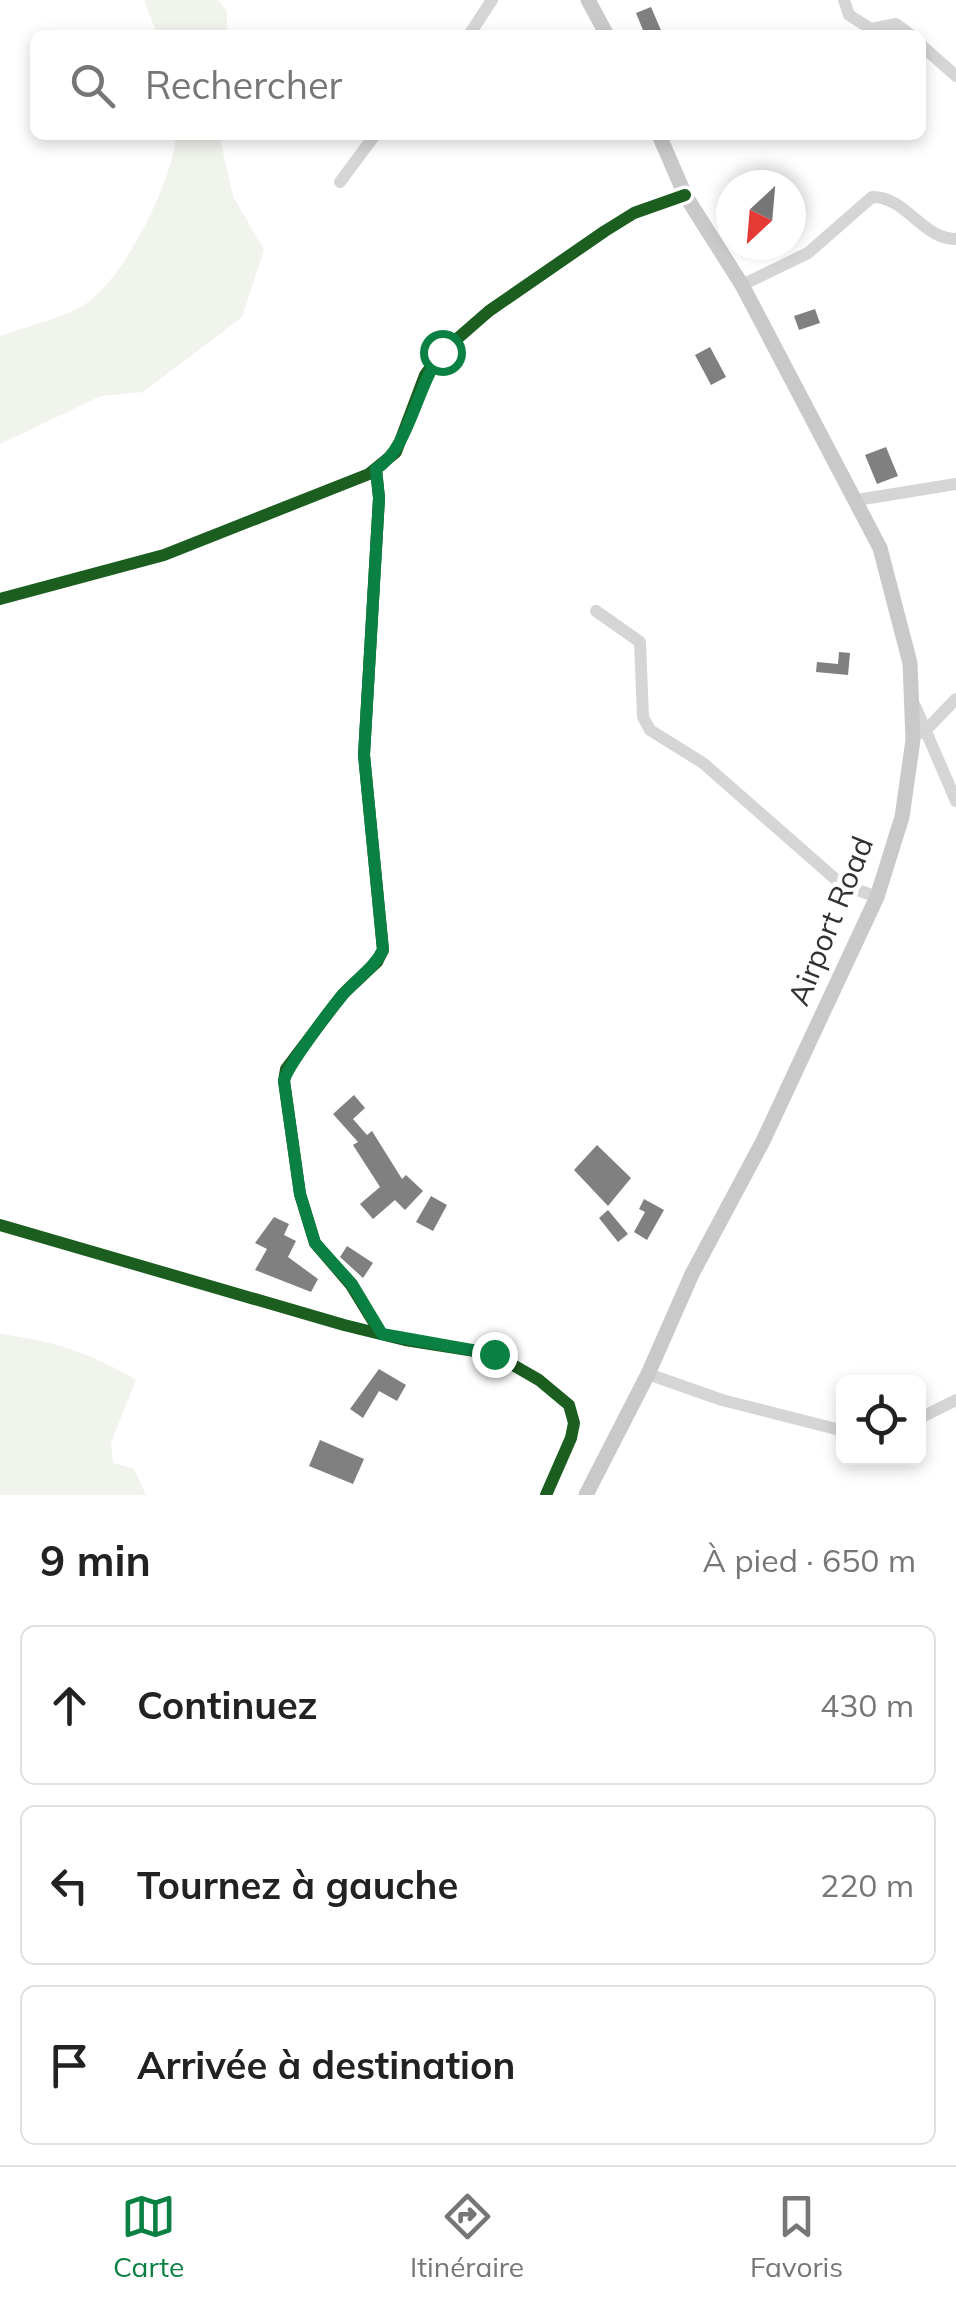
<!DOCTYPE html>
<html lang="fr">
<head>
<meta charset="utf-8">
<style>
  :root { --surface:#fff; --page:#f6f6f6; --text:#222; --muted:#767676; --line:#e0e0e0; --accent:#0b8043 }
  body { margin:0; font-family:Mulish,sans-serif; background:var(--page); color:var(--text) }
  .controls { position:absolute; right:30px; bottom:30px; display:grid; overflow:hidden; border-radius:15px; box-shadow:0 5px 15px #0003 }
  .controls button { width:90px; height:90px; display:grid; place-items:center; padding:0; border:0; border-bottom:2px solid var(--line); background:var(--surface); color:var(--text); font:50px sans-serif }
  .compass { position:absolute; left:716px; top:170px; width:90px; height:90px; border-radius:50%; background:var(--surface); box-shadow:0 5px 15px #0003; rotate:206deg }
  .stop { position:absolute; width:30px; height:30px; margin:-22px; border:8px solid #0b8043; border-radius:50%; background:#fff }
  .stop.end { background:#0b8043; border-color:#fff; box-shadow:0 2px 10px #0008 }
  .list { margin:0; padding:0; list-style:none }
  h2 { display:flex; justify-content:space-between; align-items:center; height:130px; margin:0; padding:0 40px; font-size:42px }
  h2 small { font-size:32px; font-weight:400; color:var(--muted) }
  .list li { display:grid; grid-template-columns:65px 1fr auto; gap:30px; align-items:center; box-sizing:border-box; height:160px; margin:0 20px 20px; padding:0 20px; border:2px solid var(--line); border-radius:15px }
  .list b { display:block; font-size:38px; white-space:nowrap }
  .list em { font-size:32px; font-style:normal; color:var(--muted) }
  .icon { flex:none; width:55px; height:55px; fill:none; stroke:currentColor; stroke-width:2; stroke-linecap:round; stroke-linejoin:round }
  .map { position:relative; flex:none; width:956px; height:1495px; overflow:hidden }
  .search { position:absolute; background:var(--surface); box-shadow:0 5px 15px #0003; left:30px; right:30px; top:30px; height:110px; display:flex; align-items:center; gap:25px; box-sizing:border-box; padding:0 35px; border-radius:15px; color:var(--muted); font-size:38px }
  .sheet { height:670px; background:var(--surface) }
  nav { display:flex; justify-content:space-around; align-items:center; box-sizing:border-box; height:140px; border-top:2px solid var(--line); background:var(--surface); font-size:28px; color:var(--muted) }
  nav a { display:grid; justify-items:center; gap:5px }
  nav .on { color:var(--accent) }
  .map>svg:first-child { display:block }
  .green { fill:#f1f3ed }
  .building { fill:#808080 }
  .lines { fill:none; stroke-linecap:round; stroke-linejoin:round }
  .minor { stroke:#d5d5d5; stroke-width:12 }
  .major { stroke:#c9c9c9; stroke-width:15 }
  .cycleway-casing { stroke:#fff; stroke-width:19 }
  .cycleway { stroke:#1b5e20; stroke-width:12 }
  .route { stroke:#0b8043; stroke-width:12 }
  .labels { text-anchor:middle; stroke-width:10; stroke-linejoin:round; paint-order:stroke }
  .street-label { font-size:30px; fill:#313131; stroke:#fff }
</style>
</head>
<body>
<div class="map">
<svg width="956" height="1495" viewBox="0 0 956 1495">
  <rect width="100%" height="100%" fill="#fff"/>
  <g class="green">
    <polygon points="144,0 218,0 227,11 227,35 157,35"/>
    <path d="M176,135H219L233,196L264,250L242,317L143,392L101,396L0,444V336C26,326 64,319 87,303C125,276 173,181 176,135Z"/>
    <path d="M0,1334C51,1340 93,1354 136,1380L111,1442L113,1463L134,1469L146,1495H0Z"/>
  </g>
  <g class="building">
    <polygon points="651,7 663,35 645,35 636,13"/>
    <polygon points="815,309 820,323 799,330 794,316"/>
    <polygon points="710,347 726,377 711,385 695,355"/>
    <polygon points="886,447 898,476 877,484 865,455"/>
    <polygon points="839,652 850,653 848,675 816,672 817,662 838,664"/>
    <polygon points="354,1095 365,1108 353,1119 367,1135 372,1131 402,1179 406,1175 423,1191 405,1210 395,1200 373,1219 360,1204 380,1187 353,1145 358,1142 333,1114"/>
    <polygon points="597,1145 631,1178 608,1206 574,1170"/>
    <polygon points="431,1196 447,1205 433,1231 416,1222"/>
    <polygon points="644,1199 664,1210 647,1240 634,1232 645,1212 639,1209"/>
    <polygon points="608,1210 628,1234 618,1242 599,1218"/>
    <polygon points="274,1217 289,1224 284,1235 296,1241 288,1257 318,1279 311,1292 255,1270 267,1249 255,1243"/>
    <polygon points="347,1246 373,1263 363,1278 340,1257"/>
    <polygon points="379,1369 406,1385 397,1401 379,1391 363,1418 350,1409"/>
    <polygon points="320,1440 364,1459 353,1484 309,1466"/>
  </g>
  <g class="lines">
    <g class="minor">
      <polyline points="844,0 849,15 871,29 896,24 911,35"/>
      <polyline points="469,35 492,0"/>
      <polyline points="921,45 956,76"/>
      <polyline points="340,182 375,135"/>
      <path d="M742,285L808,253L872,197C906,196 923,240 956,239"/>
      <polyline points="376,469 379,498 364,755 383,950 377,962 342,995 286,1069 284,1081 300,1194 315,1243 351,1285 381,1334"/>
      <polyline points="857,500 956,484"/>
      <polyline points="0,599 164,555 369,474 396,452 425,375 442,352 489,311 605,231 634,213 685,195"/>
      <polyline points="596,611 640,642 643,717 650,730 703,763 841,884 877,897"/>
      <polyline points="915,706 956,801"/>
      <polyline points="923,733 956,699"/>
      <polyline points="0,1225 344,1325 405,1340 494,1354 539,1380 569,1405 574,1423 571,1438 546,1495"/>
      <polyline points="648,1374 722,1400 844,1431"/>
      <polyline points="918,1419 956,1400"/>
    </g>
    <g class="major">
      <polyline points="588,0 607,35"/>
      <polyline points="586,1495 648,1374 692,1274 763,1141 877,897 902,817 913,740 910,663 880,548 742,285 685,195 659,135"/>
    </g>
    <g class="cycleway-casing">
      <g id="cycleway">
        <polyline points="376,469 379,498 364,755 383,950 377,962 342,995 286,1069 284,1081 300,1194 315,1243 351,1285 381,1334"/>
        <polyline points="0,599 164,555 369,474 396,452 425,375 442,352 489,311 605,231 634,213 685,195"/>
        <polyline points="0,1225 344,1325 405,1340 494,1354 539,1380 569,1405 574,1423 571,1438 546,1495"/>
      </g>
    </g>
    <use href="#cycleway" class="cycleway"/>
  </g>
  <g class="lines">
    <path class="route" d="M442,352C416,387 409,449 376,469L379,498L364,755L383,950C373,970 354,980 341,997C330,1010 286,1068 284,1081L300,1194L315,1243L352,1284L382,1334L494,1354"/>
  </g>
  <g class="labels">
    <g class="street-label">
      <text transform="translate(831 921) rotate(-68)" y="10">Airport Road</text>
    </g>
  </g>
</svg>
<div class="controls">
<button><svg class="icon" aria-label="locate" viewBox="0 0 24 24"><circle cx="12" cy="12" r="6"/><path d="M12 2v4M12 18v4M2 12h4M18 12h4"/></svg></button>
</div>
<svg class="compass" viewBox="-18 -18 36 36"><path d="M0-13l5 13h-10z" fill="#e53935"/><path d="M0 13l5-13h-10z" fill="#767676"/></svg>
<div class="stop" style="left:442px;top:352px"></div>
<div class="stop end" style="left:494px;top:1354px"></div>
<div class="search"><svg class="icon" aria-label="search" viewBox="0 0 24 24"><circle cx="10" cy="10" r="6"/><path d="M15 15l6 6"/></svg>Rechercher</div>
</div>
<section class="sheet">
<h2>9 min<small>À pied · 650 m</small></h2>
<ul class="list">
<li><svg class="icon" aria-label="ahead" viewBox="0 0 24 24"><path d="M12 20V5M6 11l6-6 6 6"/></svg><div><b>Continuez</b></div><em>430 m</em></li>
<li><svg class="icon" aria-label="left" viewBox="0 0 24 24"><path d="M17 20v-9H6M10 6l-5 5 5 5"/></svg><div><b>Tournez à gauche</b></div><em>220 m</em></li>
<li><svg class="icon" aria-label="arrive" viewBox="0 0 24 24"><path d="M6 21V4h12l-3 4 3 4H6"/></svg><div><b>Arrivée à destination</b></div></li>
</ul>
</section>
<nav>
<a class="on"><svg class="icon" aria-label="map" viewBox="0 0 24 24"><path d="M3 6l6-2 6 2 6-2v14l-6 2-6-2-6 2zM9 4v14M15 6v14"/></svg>Carte</a>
<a><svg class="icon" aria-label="directions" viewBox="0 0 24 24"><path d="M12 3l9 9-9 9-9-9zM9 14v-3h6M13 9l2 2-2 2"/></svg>Itinéraire</a>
<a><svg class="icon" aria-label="saved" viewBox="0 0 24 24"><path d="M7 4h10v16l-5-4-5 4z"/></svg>Favoris</a>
</nav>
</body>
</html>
